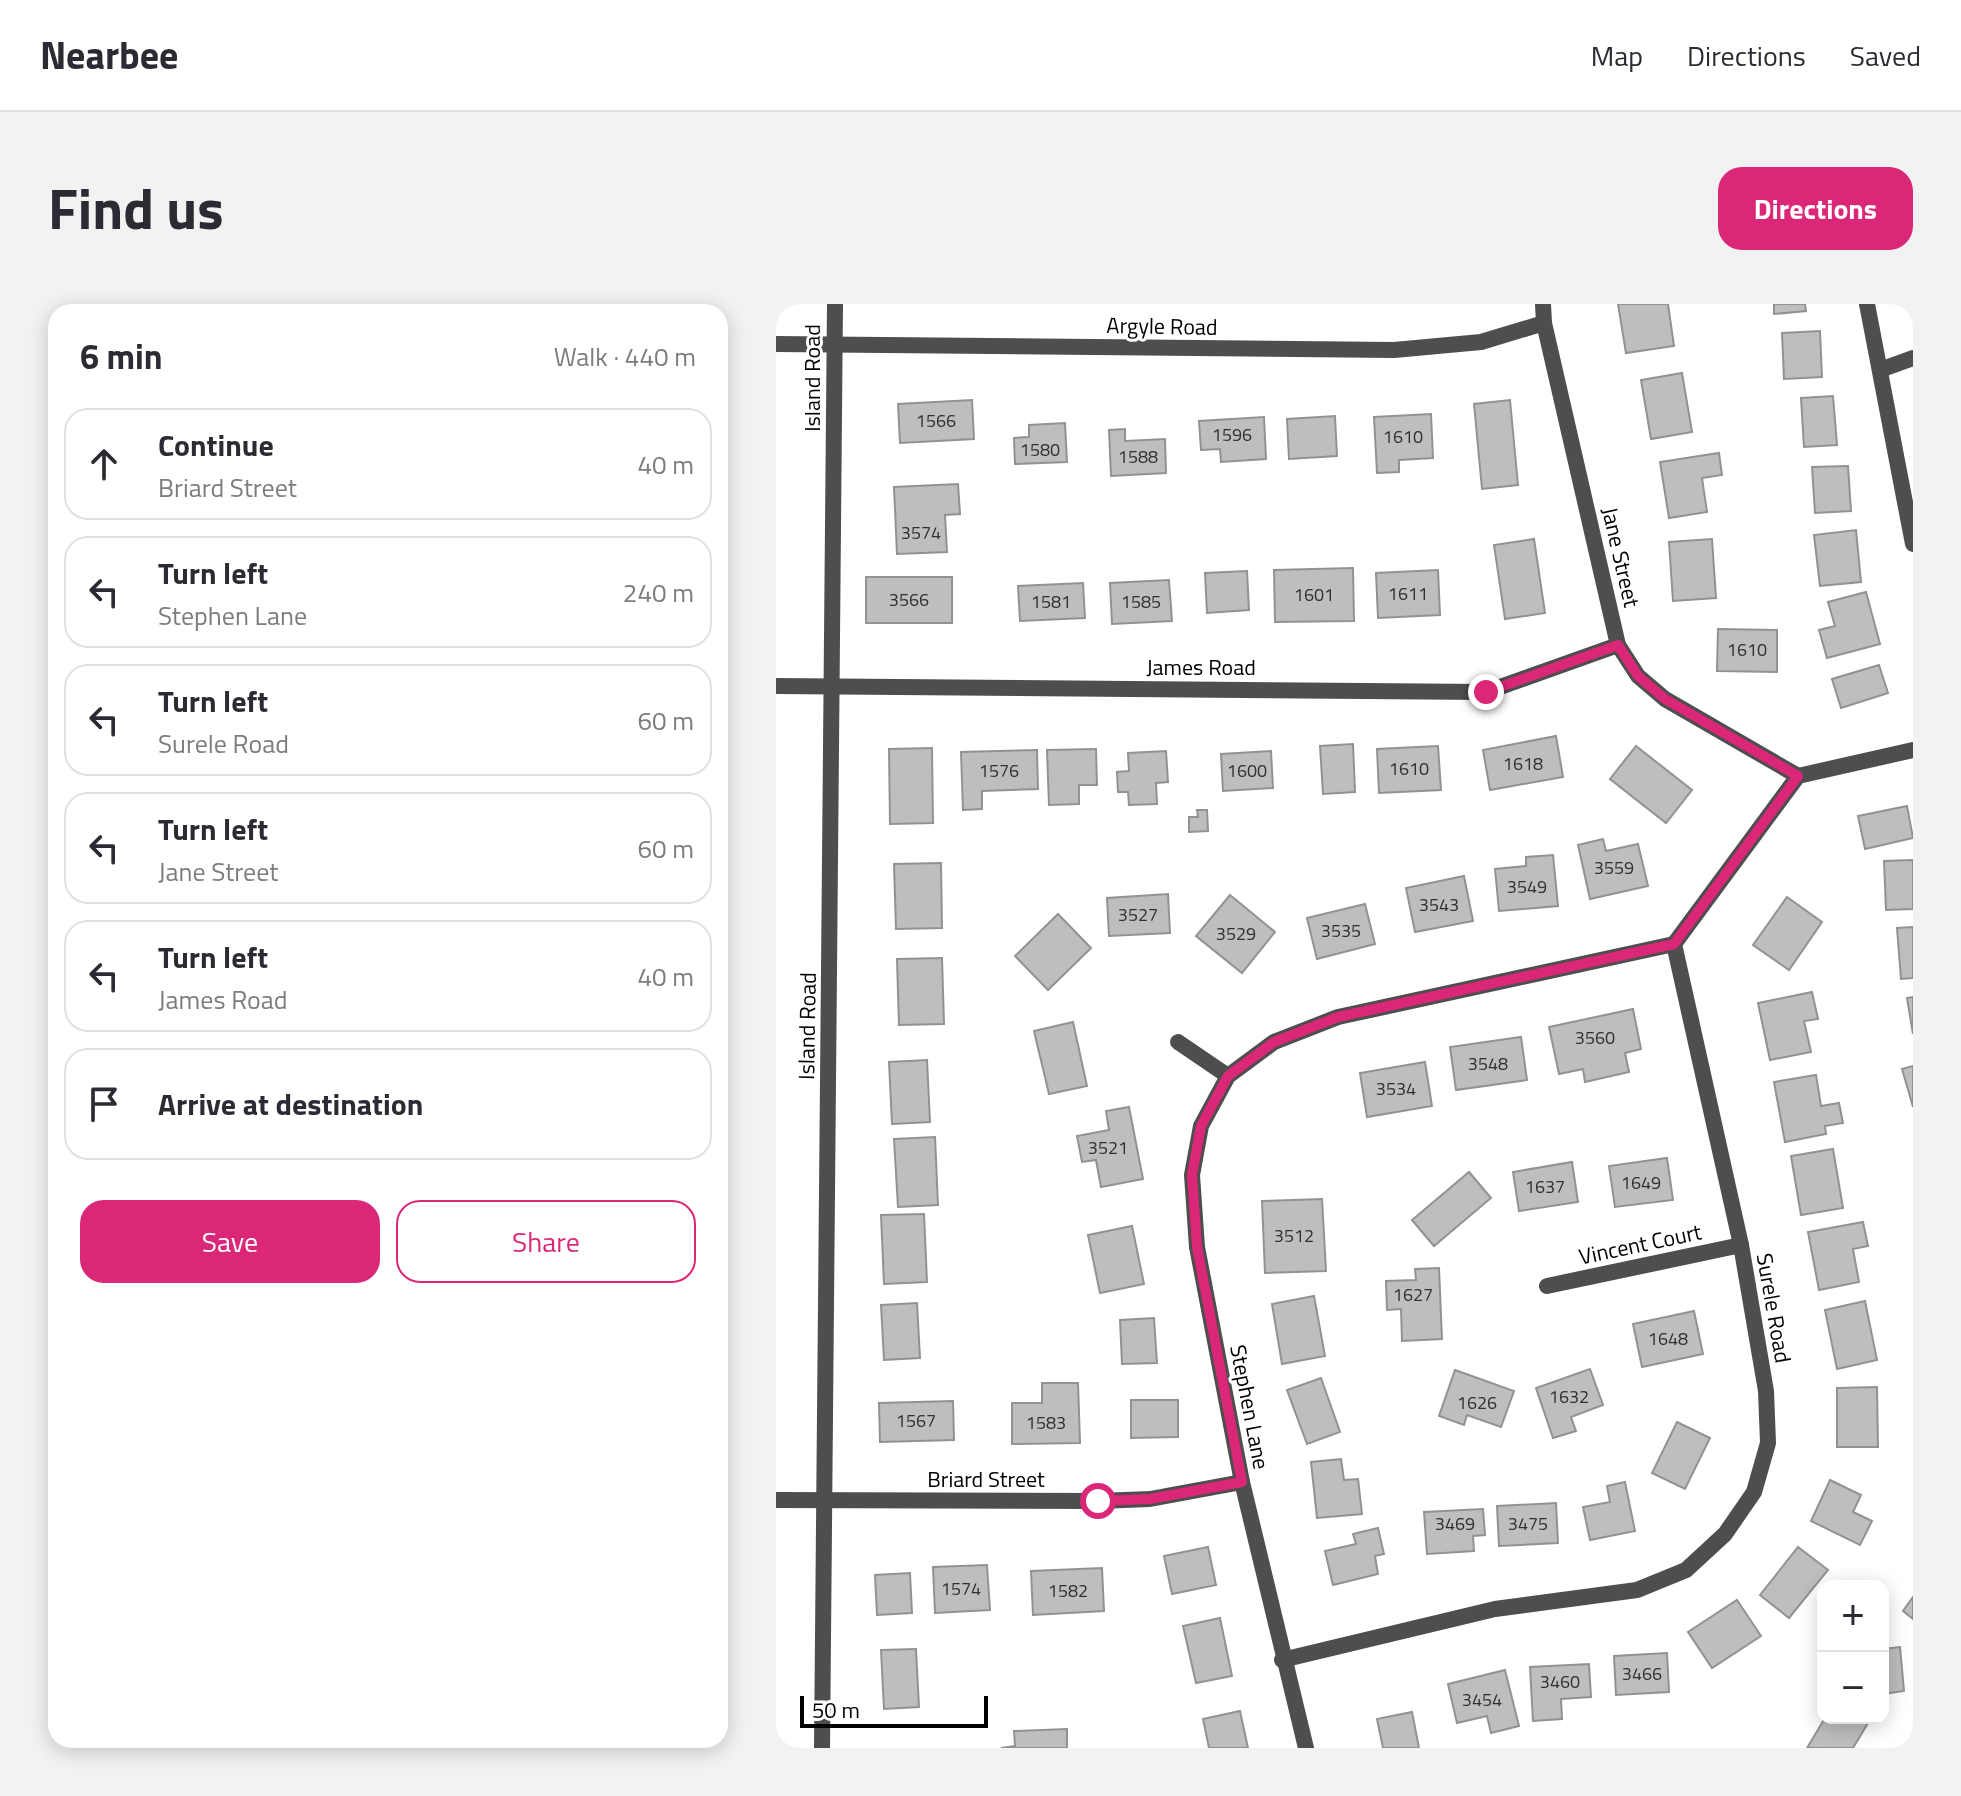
<!DOCTYPE html>
<html lang="en">
<head>
<meta charset="utf-8">
<style>
  :root { --surface:#fff; --page:#f2f2f3; --text:#2b2b33; --muted:#7c7c81; --line:#e1e1e2; --accent:#db2777 }
  body { margin:0; font-family:"Titillium Web",sans-serif; background:var(--page); color:var(--text) }
  .controls { position:absolute; right:24px; bottom:24px; display:grid; overflow:hidden; border-radius:16px; box-shadow:0 4px 20px #0003 }
  .controls button { width:72px; height:72px; display:grid; place-items:center; padding:0; border:0; border-bottom:2px solid var(--line); background:var(--surface); color:var(--text); font:40px sans-serif }
  .scale { position:absolute; left:24px; bottom:20px; width:188px; box-sizing:border-box; padding-left:8px; border:4px solid #000; border-top:0; font-size:22px; line-height:28px; white-space:nowrap; color:#000; -webkit-text-stroke:6px #fff; paint-order:stroke }
  .stop { position:absolute; width:24px; height:24px; margin:-18px; border:6px solid #db2777; border-radius:50%; background:#fff }
  .stop.end { background:#db2777; border-color:#fff; box-shadow:0 2px 8px #0008 }
  .list { margin:0; padding:0; list-style:none }
  h2 { display:flex; justify-content:space-between; align-items:center; height:104px; margin:0; padding:0 32px; font-size:34px }
  h2 small { font-size:26px; font-weight:400; color:var(--muted) }
  .list li { display:grid; grid-template-columns:52px 1fr auto; gap:24px; align-items:center; box-sizing:border-box; height:112px; margin:0 16px 16px; padding:0 16px; border:2px solid var(--line); border-radius:24px }
  .list b { display:block; font-size:30px; white-space:nowrap }
  .list p { margin:0; font-size:26px; white-space:nowrap; color:var(--muted) }
  .list em { font-size:26px; font-style:normal; color:var(--muted) }
  .actions { display:flex; gap:16px; padding:24px 32px }
  .actions a { flex:1; padding:18px 0; border:2px solid var(--accent); border-radius:24px; text-align:center; font-size:28px; color:var(--accent) }
  .actions .main { background:var(--accent); color:#fff }
  .icon { flex:none; width:44px; height:44px; fill:none; stroke:currentColor; stroke-width:2; stroke-linecap:round; stroke-linejoin:round }
  .map { position:relative; flex:none; width:1137px; height:1444px; overflow:hidden; border-radius:24px }
  header { display:flex; align-items:center; gap:48px; box-sizing:border-box; height:112px; padding:0 40px; background:var(--surface); border-bottom:2px solid var(--line) }
  header strong { font-size:38px }
  nav { display:flex; gap:44px; margin-inline-start:auto; font-size:28px }
  .intro { display:flex; align-items:center; justify-content:space-between; box-sizing:border-box; height:192px; padding:0 48px }
  h1 { margin:0; font-size:56px }
  .button { padding:20px 36px; border-radius:24px; background:var(--accent); color:#fff; font-size:28px; font-weight:700 }
  main { display:flex; gap:48px; padding:0 48px }
  aside { flex:1; background:var(--surface); border-radius:24px; box-shadow:0 4px 20px #0003 }
  .map>svg:first-child { display:block }
  .building { fill:#bebebe; stroke:#929292; stroke-width:2 }
  .lines { fill:none; stroke-linecap:round; stroke-linejoin:round }
  .street { stroke:#4e4e4e; stroke-width:16 }
  .route { stroke:#db2777; stroke-width:10 }
  .labels { text-anchor:middle; stroke-width:6; stroke-linejoin:round; paint-order:stroke }
  .number-label { font-size:18px; fill:#303030 }
  .street-label { font-size:22px; fill:#000; stroke:#fff }
</style>
</head>
<body>
<header>
<strong>Nearbee</strong>
<nav><a>Map</a><a>Directions</a><a>Saved</a></nav>
</header>
<div class="intro"><h1>Find us</h1><a class="button">Directions</a></div>
<main>
<aside>
<h2>6 min<small>Walk · 440 m</small></h2>
<ul class="list">
<li><svg class="icon" aria-label="ahead" viewBox="0 0 24 24"><path d="M12 20V5M6 11l6-6 6 6"/></svg><div><b>Continue</b><p>Briard Street</p></div><em>40 m</em></li>
<li><svg class="icon" aria-label="left" viewBox="0 0 24 24"><path d="M17 20v-9H6M10 6l-5 5 5 5"/></svg><div><b>Turn left</b><p>Stephen Lane</p></div><em>240 m</em></li>
<li><svg class="icon" aria-label="left" viewBox="0 0 24 24"><path d="M17 20v-9H6M10 6l-5 5 5 5"/></svg><div><b>Turn left</b><p>Surele Road</p></div><em>60 m</em></li>
<li><svg class="icon" aria-label="left" viewBox="0 0 24 24"><path d="M17 20v-9H6M10 6l-5 5 5 5"/></svg><div><b>Turn left</b><p>Jane Street</p></div><em>60 m</em></li>
<li><svg class="icon" aria-label="left" viewBox="0 0 24 24"><path d="M17 20v-9H6M10 6l-5 5 5 5"/></svg><div><b>Turn left</b><p>James Road</p></div><em>40 m</em></li>
<li><svg class="icon" aria-label="arrive" viewBox="0 0 24 24"><path d="M6 21V4h12l-3 4 3 4H6"/></svg><div><b>Arrive at destination</b></div></li>
</ul>
<div class="actions"><a class="main">Save</a><a>Share</a></div>
</aside>
<div class="map">
<svg width="1137" height="1444" viewBox="0 0 1137 1444">
  <rect width="100%" height="100%" fill="#fff"/>
  <g class="building">
    <polygon points="842,0 892,0 898,42 850,49"/>
    <polygon points="998,0 1029,0 1030,7 998,10"/>
    <polygon points="1044,27 1046,73 1008,75 1006,29"/>
    <polygon points="906,69 916,128 875,135 865,76"/>
    <polygon points="1057,92 1061,141 1028,143 1025,94"/>
    <polygon points="196,96 198,135 124,139 122,100"/>
    <polygon points="734,96 742,181 706,185 698,100"/>
    <polygon points="655,110 657,154 623,156 623,168 601,169 598,113"/>
    <polygon points="559,112 561,152 513,155 511,115"/>
    <polygon points="488,113 490,155 445,158 444,145 425,146 423,117"/>
    <polygon points="289,119 291,158 239,160 238,134 253,133 253,121"/>
    <polygon points="349,125 349,137 389,135 390,169 335,172 333,126"/>
    <polygon points="943,149 946,171 926,174 931,208 893,214 884,158"/>
    <polygon points="1072,162 1075,207 1039,209 1036,163"/>
    <polygon points="182,180 184,210 169,211 171,248 121,250 118,183"/>
    <polygon points="1080,226 1085,278 1044,282 1038,231"/>
    <polygon points="758,235 769,309 729,315 718,241"/>
    <polygon points="936,235 940,294 897,297 893,238"/>
    <polygon points="577,264 578,317 499,318 498,266"/>
    <polygon points="662,266 664,311 602,314 600,269"/>
    <polygon points="471,267 473,306 431,309 429,269"/>
    <rect x="90" y="273" width="86" height="46"/>
    <polygon points="393,276 396,317 336,320 334,279"/>
    <polygon points="307,279 309,314 244,317 242,282"/>
    <polygon points="1090,288 1104,340 1051,354 1043,326 1059,322 1052,298"/>
    <polygon points="942,325 1001,326 1001,368 941,367"/>
    <polygon points="1103,361 1112,389 1065,404 1056,375"/>
    <polygon points="780,432 787,473 714,486 707,446"/>
    <polygon points="577,440 579,488 547,490 544,442"/>
    <polygon points="662,442 665,486 603,489 601,445"/>
    <polygon points="860,442 916,486 890,519 834,475"/>
    <polygon points="156,444 157,519 114,520 113,445"/>
    <polygon points="320,445 321,481 303,481 303,500 273,501 271,446"/>
    <polygon points="261,446 262,485 206,487 206,505 187,506 185,448"/>
    <polygon points="390,447 392,478 380,479 381,500 353,501 352,488 342,488 341,468 353,467 352,449"/>
    <polygon points="495,447 497,484 447,487 445,450"/>
    <polygon points="1131,502 1137,534 1089,545 1082,512"/>
    <polygon points="421,506 431,506 432,527 413,528 413,513 422,513"/>
    <polygon points="827,535 830,547 862,540 872,582 814,595 802,541"/>
    <polygon points="777,551 782,602 723,607 719,565 750,562 750,553"/>
    <polygon points="1137,556 1137,605 1110,606 1108,557"/>
    <polygon points="165,559 166,624 120,625 118,560"/>
    <polygon points="688,572 697,617 639,628 630,584"/>
    <polygon points="392,590 394,629 333,632 331,594"/>
    <polygon points="454,591 499,628 466,669 420,632"/>
    <polygon points="1011,593 1046,618 1013,666 977,641"/>
    <polygon points="589,600 599,640 541,655 531,614"/>
    <polygon points="282,610 315,644 272,686 239,652"/>
    <polygon points="1137,623 1137,674 1125,675 1121,624"/>
    <polygon points="166,654 168,720 123,721 121,655"/>
    <polygon points="1036,688 1042,715 1028,717 1035,748 994,756 982,699"/>
    <polygon points="1137,693 1137,730 1131,694"/>
    <polygon points="857,705 865,745 849,749 853,768 809,778 807,765 783,770 773,723"/>
    <polygon points="297,718 311,782 273,790 258,727"/>
    <polygon points="745,733 751,776 680,786 674,743"/>
    <polygon points="151,756 154,818 116,820 113,758"/>
    <polygon points="649,758 656,802 591,813 584,769"/>
    <polygon points="1137,762 1137,803 1126,765"/>
    <polygon points="1040,771 1045,802 1063,799 1067,819 1049,822 1050,830 1009,838 998,778"/>
    <polygon points="353,803 367,875 325,883 320,856 306,858 301,832 333,826 330,807"/>
    <polygon points="159,833 162,901 122,903 118,835"/>
    <polygon points="1057,845 1067,904 1025,911 1015,852"/>
    <polygon points="891,854 897,896 839,903 833,862"/>
    <polygon points="796,858 802,898 743,907 737,868"/>
    <polygon points="693,868 715,894 658,942 636,916"/>
    <polygon points="546,895 550,967 489,969 486,897"/>
    <polygon points="148,910 151,978 108,980 105,911"/>
    <polygon points="1087,918 1092,942 1077,945 1083,978 1043,986 1032,928"/>
    <polygon points="356,922 368,980 324,989 312,931"/>
    <polygon points="663,964 666,1035 626,1037 625,1005 611,1006 610,977 640,976 639,965"/>
    <polygon points="538,992 549,1052 506,1060 496,1000"/>
    <polygon points="1089,997 1101,1056 1061,1065 1049,1006"/>
    <polygon points="141,999 144,1054 108,1056 105,1001"/>
    <polygon points="918,1007 927,1050 866,1063 857,1020"/>
    <polygon points="378,1014 381,1059 346,1060 344,1016"/>
    <polygon points="814,1065 827,1101 795,1113 800,1127 777,1134 760,1084"/>
    <polygon points="679,1066 738,1087 725,1123 691,1111 688,1121 663,1112"/>
    <polygon points="545,1074 564,1128 531,1140 511,1086"/>
    <polygon points="266,1079 302,1079 304,1139 236,1140 236,1099 266,1099"/>
    <polygon points="1101,1083 1102,1143 1061,1143 1061,1084"/>
    <polygon points="355,1096 402,1096 402,1133 355,1134"/>
    <polygon points="177,1097 178,1136 104,1138 103,1099"/>
    <polygon points="901,1118 934,1134 909,1185 876,1169"/>
    <polygon points="565,1155 568,1176 582,1175 586,1210 541,1214 535,1158"/>
    <polygon points="1054,1176 1085,1191 1077,1208 1096,1217 1084,1241 1035,1217"/>
    <polygon points="849,1178 859,1227 814,1236 807,1203 834,1198 831,1182"/>
    <polygon points="780,1199 782,1239 723,1242 721,1202"/>
    <polygon points="707,1205 709,1231 697,1232 698,1247 651,1250 648,1208"/>
    <polygon points="602,1224 608,1250 599,1252 602,1270 557,1281 549,1247 580,1240 577,1230"/>
    <polygon points="432,1243 440,1281 396,1290 388,1252"/>
    <polygon points="1022,1243 1052,1266 1013,1314 984,1291"/>
    <polygon points="211,1261 214,1306 159,1309 157,1263"/>
    <polygon points="326,1264 328,1307 257,1311 255,1267"/>
    <polygon points="134,1269 136,1309 101,1311 99,1271"/>
    <polygon points="1137,1293 1137,1315 1127,1307"/>
    <polygon points="961,1296 985,1332 936,1364 912,1328"/>
    <polygon points="444,1314 456,1372 420,1379 407,1322"/>
    <polygon points="1124,1343 1128,1387 1107,1390 1107,1345"/>
    <polygon points="140,1345 143,1403 108,1405 105,1346"/>
    <polygon points="891,1349 893,1388 840,1391 838,1352"/>
    <polygon points="813,1360 815,1393 785,1395 786,1415 757,1417 754,1363"/>
    <polygon points="729,1366 743,1422 715,1429 711,1412 681,1419 672,1380"/>
    <polygon points="464,1407 472,1444 433,1444 427,1415"/>
    <polygon points="636,1408 643,1444 607,1444 601,1415"/>
    <polygon points="1049,1414 1083,1414 1092,1419 1077,1444 1031,1444"/>
    <polygon points="291,1425 291,1444 225,1444 239,1442 238,1427"/>
  </g>
  <g class="lines">
    <g class="street">
      <polyline points="767,0 768,19 842,341 862,372 889,395 1022,472"/>
      <polyline points="1091,0 1137,240"/>
      <polyline points="0,40 618,46 705,38 768,19"/>
      <polyline points="1104,66 1137,54"/>
      <polyline points="0,382 710,388 842,341"/>
      <polyline points="402,738 452,772"/>
      <polyline points="771,982 965,941"/>
      <polyline points="0,1196 322,1197 374,1195 466,1178"/>
      <polyline points="506,1356 719,1305 861,1286 910,1266 949,1230 978,1188 992,1139 990,1087 965,941 898,640 1022,472 1137,446"/>
      <polyline points="46,1444 59,0"/>
      <polyline points="530,1444 466,1178 421,943 416,871 425,822 452,772 498,738 562,713 898,640"/>
    </g>
  </g>
  <g class="lines">
    <polyline class="route" points="322,1197 374,1195 466,1178 421,943 416,871 425,822 452,772 498,738 562,713 898,640 1022,472 889,395 862,372 842,341 710,388"/>
  </g>
  <g class="labels">
    <g class="number-label">
      <text x="160" y="123">1566</text>
      <text x="456" y="137">1596</text>
      <text x="627" y="139">1610</text>
      <text x="264" y="152">1580</text>
      <text x="362" y="159">1588</text>
      <text x="145" y="235">3574</text>
      <text x="632" y="296">1611</text>
      <text x="538" y="297">1601</text>
      <text x="133" y="302">3566</text>
      <text x="275" y="304">1581</text>
      <text x="365" y="304">1585</text>
      <text x="971" y="352">1610</text>
      <text x="747" y="466">1618</text>
      <text x="633" y="471">1610</text>
      <text x="223" y="473">1576</text>
      <text x="471" y="473">1600</text>
      <text x="838" y="570">3559</text>
      <text x="751" y="589">3549</text>
      <text x="663" y="607">3543</text>
      <text x="362" y="617">3527</text>
      <text x="565" y="633">3535</text>
      <text x="460" y="636">3529</text>
      <text x="819" y="740">3560</text>
      <text x="712" y="766">3548</text>
      <text x="620" y="791">3534</text>
      <text x="332" y="850">3521</text>
      <text x="865" y="885">1649</text>
      <text x="769" y="889">1637</text>
      <text x="518" y="938">3512</text>
      <text x="637" y="997">1627</text>
      <text x="892" y="1041">1648</text>
      <text x="793" y="1099">1632</text>
      <text x="701" y="1105">1626</text>
      <text x="140" y="1123">1567</text>
      <text x="270" y="1125">1583</text>
      <text x="679" y="1226">3469</text>
      <text x="752" y="1226">3475</text>
      <text x="185" y="1291">1574</text>
      <text x="292" y="1293">1582</text>
      <text x="866" y="1376">3466</text>
      <text x="784" y="1384">3460</text>
      <text x="706" y="1402">3454</text>
    </g>
    <g class="street-label">
      <text transform="translate(386 22) rotate(1)" y="8">Argyle Road</text>
      <text transform="translate(36 74) rotate(-90)" y="8">Island Road</text>
      <text transform="translate(845 253) rotate(77)" y="8">Jane Street</text>
      <text x="425" y="371">James Road</text>
      <text transform="translate(31 722) rotate(-89)" y="8">Island Road</text>
      <text transform="translate(864 940) rotate(-12)" y="8">Vincent Court</text>
      <text transform="translate(998 1004) rotate(80)" y="8">Surele Road</text>
      <text transform="translate(474 1103) rotate(79)" y="8">Stephen Lane</text>
      <text x="210" y="1183">Briard Street</text>
    </g>
  </g>
</svg>
<div class="controls">
<button>+</button>
<button>−</button>
</div>
<div class="scale">50 m</div>
<div class="stop" style="left:322px;top:1197px"></div>
<div class="stop end" style="left:710px;top:388px"></div>
</div>
</main>
</body>
</html>
